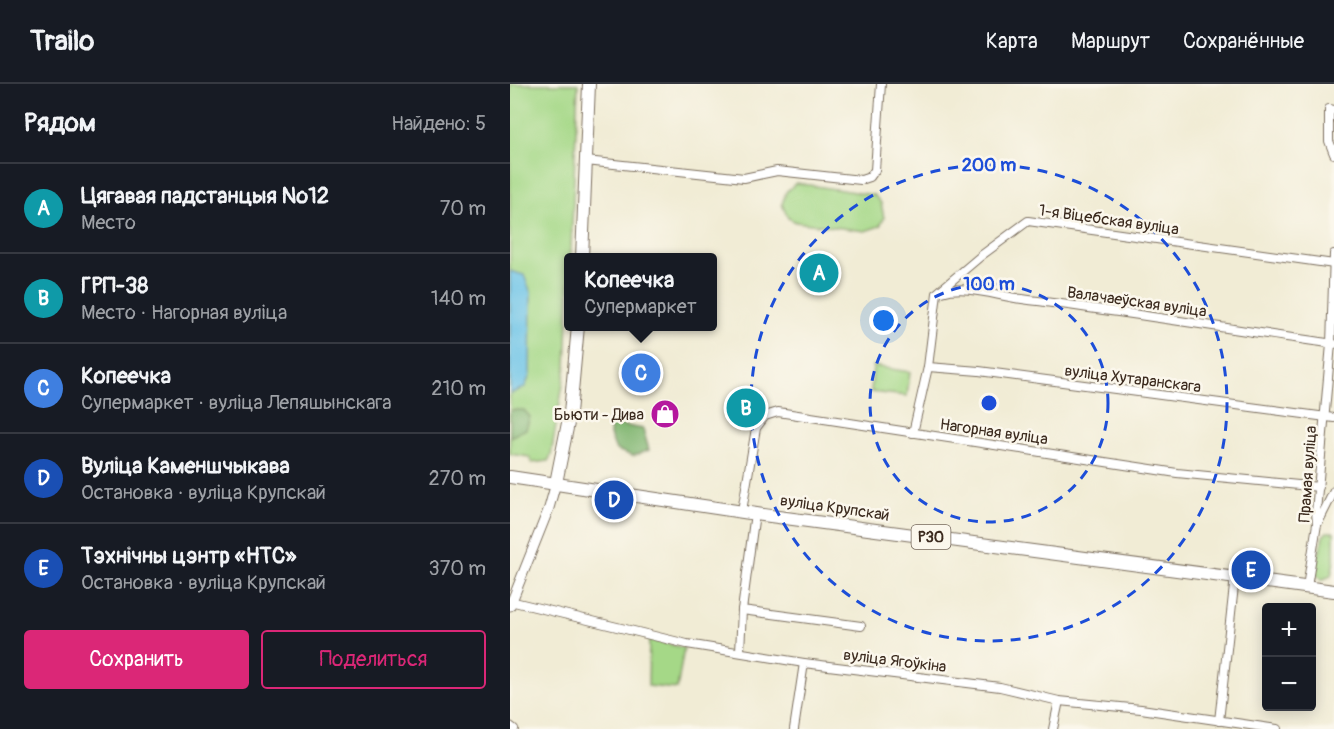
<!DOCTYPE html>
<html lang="ru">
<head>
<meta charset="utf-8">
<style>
  :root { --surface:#171b24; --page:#20242c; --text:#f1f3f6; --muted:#9ea1a6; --line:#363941; --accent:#db2777 }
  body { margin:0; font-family:Pangolin,sans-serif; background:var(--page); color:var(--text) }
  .controls { position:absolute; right:18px; bottom:18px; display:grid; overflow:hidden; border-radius:6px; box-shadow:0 3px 15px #0003 }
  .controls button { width:54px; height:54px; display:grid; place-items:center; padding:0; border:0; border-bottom:2px solid var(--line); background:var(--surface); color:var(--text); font:30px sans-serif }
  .you { position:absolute; left:374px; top:237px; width:21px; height:21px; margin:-15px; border:4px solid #fff; border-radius:50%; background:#1a73e8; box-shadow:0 0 0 9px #1a73e833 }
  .badge { display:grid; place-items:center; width:39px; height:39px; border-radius:50%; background:var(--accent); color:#fff; font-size:20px; font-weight:700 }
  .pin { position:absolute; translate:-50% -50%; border:3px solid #fff; box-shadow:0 2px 6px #0006 }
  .popup { position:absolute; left:54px; top:169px; width:153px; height:78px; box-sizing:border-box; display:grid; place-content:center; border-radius:6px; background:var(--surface); filter:drop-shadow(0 2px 4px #0005); font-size:20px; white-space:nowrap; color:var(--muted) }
  .popup b { font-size:22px; color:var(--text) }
  .popup::after { content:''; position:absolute; left:50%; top:100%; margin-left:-12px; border:12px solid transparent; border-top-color:var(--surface) }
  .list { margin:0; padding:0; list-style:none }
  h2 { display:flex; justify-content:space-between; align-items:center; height:78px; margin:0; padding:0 24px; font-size:26px }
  h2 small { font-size:20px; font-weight:400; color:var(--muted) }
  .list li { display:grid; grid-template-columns:39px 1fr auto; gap:18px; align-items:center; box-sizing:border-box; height:90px; padding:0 24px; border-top:2px solid var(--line) }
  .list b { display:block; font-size:22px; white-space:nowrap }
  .list p { margin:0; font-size:20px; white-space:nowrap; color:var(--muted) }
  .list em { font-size:20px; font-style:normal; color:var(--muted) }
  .actions { display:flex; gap:12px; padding:18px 24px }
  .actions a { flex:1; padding:14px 0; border:2px solid var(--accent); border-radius:6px; text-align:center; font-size:21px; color:var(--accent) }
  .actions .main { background:var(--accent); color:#fff }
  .map { position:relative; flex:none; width:824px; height:645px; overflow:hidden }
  header { display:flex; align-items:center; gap:36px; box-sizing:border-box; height:84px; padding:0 30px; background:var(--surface); border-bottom:2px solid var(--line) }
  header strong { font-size:28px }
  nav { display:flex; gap:33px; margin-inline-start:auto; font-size:21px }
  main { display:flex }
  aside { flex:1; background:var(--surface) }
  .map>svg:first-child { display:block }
  .green { fill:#a5d887; stroke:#708152; stroke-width:1.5 }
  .forest { fill:#84b874; stroke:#607149; stroke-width:1.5 }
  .water { fill:#6ac3e7; stroke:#527682; stroke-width:1.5 }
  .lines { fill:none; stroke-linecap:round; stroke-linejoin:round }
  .minor-casing { stroke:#7b6e5e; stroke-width:10 }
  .tertiary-casing { stroke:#7b6e5e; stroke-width:11 }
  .primary-casing { stroke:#7b6e5e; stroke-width:14 }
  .minor { stroke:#fff; stroke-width:8 }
  .tertiary { stroke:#fff; stroke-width:9 }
  .primary { stroke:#fff; stroke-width:12 }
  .ring { fill:none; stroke:#1d4ed8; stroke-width:3; stroke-dasharray:10 8 }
  .labels { text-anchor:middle; stroke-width:5; stroke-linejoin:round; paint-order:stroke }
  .shield { fill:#fbf7ec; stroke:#75685c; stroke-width:1.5 }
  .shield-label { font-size:15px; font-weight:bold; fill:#3b2a1e }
  .street-label { font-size:16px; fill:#3b2a1e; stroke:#fbf7ec }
  .poi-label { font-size:16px; fill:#3b2a1e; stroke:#fbf7ec; text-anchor:end }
  .centre { fill:#1d4ed8; stroke:#fbf7ec; stroke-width:3 }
  .ring-label { font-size:18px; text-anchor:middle; font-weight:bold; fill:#1d4ed8; stroke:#fbf7ec; stroke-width:5; stroke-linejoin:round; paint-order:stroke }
</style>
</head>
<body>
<header>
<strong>Trailo</strong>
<nav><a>Карта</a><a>Маршрут</a><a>Сохранённые</a></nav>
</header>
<main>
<aside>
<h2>Рядом<small>Найдено: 5</small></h2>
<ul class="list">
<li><span class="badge" style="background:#0f9aa8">A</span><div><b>Цягавая падстанцыя №12</b><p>Место</p></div><em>70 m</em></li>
<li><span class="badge" style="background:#0f9aa8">B</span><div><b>ГРП-38</b><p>Место · Нагорная вуліца</p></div><em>140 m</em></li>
<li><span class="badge" style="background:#3f7fe0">C</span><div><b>Копеечка</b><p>Супермаркет · вуліца Лепяшынскага</p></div><em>210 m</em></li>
<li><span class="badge" style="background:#1a4fb4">D</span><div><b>Вуліца Каменшчыкава</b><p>Остановка · вуліца Крупскай</p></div><em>270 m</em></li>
<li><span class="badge" style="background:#1a4fb4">E</span><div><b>Тэхнічны цэнтр «НТС»</b><p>Остановка · вуліца Крупскай</p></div><em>370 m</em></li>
</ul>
<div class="actions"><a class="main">Сохранить</a><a>Поделиться</a></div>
</aside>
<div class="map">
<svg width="824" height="645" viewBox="0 0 824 645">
  <rect width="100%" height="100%" fill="#fbf7ec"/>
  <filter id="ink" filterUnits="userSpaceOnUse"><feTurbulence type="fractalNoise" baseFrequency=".0167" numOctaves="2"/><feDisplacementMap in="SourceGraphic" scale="12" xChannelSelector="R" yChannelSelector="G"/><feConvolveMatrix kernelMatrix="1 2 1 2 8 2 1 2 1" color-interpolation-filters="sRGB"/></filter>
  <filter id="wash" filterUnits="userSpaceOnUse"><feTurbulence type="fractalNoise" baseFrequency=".008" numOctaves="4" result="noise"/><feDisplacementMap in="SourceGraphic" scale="24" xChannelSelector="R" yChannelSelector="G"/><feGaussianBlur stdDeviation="1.35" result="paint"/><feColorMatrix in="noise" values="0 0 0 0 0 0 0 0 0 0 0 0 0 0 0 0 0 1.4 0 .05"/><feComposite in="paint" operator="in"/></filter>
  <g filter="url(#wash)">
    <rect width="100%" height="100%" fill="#f1ecd5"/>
    <g class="green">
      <polygon points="0,0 68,0 56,282 41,371 38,377 22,379 19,373 0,370"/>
      <polygon points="286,99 364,111 371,119 374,134 370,142 355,147 286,138 278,134 272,120 276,108"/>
      <polygon points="363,282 400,288 397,312 361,308"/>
      <polygon points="817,448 824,448 824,476 821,492 811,496 805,489 813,452"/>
      <polygon points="139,555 174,564 167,605 138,602"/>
    </g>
    <g class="forest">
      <polygon points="0,326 14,326 20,333 16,345 0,353"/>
      <polygon points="101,339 133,345 139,366 123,372 106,366 100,351"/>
    </g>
    <polygon class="water" points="0,187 14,191 21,209 20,291 15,303 0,310"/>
  </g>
  <g filter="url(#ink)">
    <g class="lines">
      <g class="minor-casing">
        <g id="minor">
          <polyline points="824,26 819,25 819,57 824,70"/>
          <polyline points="76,77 234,94 267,87 351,96 360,93 365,86 371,0"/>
          <path d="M432,208C456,200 487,212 512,215C616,228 720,245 824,260"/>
          <polyline points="418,283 469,287 824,334"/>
          <polyline points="403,349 418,283 427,209 472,171 518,137 824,180"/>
          <polyline points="232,427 246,344 255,332 268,328 667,389 809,403"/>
          <polyline points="245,429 232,526 351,542"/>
          <polyline points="808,439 824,407"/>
          <polyline points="797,503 807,440 806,428 821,260 824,170"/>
          <polyline points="0,517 177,560 294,579 490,603 549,617 631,625 767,645"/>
          <polyline points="230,567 232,526"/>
          <polyline points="709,637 725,493"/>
          <polyline points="0,642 4,645"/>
          <polyline points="284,645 294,579"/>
          <polyline points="543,645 549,617"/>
        </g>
      </g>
      <g class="tertiary-casing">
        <polyline id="tertiary" points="0,522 39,424 46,399"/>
      </g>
      <g class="primary-casing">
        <g id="primary">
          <polyline points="72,174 79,0"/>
          <polyline points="0,393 253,431 824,507"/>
          <polyline points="46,399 60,329 68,242"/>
        </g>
      </g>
      <use href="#minor" class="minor"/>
      <use href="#tertiary" class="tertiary"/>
      <use href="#primary" class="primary"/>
    </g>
  </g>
  <g class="ring">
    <circle cx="479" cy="319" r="119"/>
    <circle cx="479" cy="319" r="238"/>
  </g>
  <defs>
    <g id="shop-disc" transform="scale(1.5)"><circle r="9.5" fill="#b5179e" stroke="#fbf7ec"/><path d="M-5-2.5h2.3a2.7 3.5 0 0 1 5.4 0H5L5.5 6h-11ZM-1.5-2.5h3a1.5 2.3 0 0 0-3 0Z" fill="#fff"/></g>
  </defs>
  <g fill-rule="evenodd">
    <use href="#shop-disc" x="155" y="330"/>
  </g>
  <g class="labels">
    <rect class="shield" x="401.5" y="441" width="39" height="24" rx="4.5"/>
    <g class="shield-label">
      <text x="421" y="458">Р30</text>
    </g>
    <g class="street-label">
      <text transform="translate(599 135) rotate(8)" y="6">1-я Віцебская вуліца</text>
      <text transform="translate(627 217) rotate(8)" y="6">Валачаеўская вуліца</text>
      <text transform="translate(623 294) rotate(7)" y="6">вуліца Хутаранскага</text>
      <text transform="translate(484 347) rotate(8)" y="6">Нагорная вуліца</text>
      <text transform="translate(797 390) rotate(-86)" y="6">Прамая вуліца</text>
      <text transform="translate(325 423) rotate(8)" y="6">вуліца Крупскай</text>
      <text transform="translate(385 576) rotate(7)" y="6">вуліца Ягоўкіна</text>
    </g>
    <g class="poi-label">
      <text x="134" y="336">Бьюти - Дива</text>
    </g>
  </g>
  <circle cx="479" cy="319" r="9" class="centre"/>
  <g class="ring-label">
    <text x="479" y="87">200 m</text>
    <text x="479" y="206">100 m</text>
  </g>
</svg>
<div class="controls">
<button>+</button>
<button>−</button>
</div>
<div class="you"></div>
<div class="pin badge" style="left:309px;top:189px;background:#0f9aa8">A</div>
<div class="pin badge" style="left:236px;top:324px;background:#0f9aa8">B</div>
<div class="pin badge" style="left:131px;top:289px;background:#3f7fe0">C</div>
<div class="popup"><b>Копеечка</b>Супермаркет</div>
<div class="pin badge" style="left:104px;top:416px;background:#1a4fb4">D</div>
<div class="pin badge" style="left:741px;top:486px;background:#1a4fb4">E</div>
</div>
</main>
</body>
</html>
